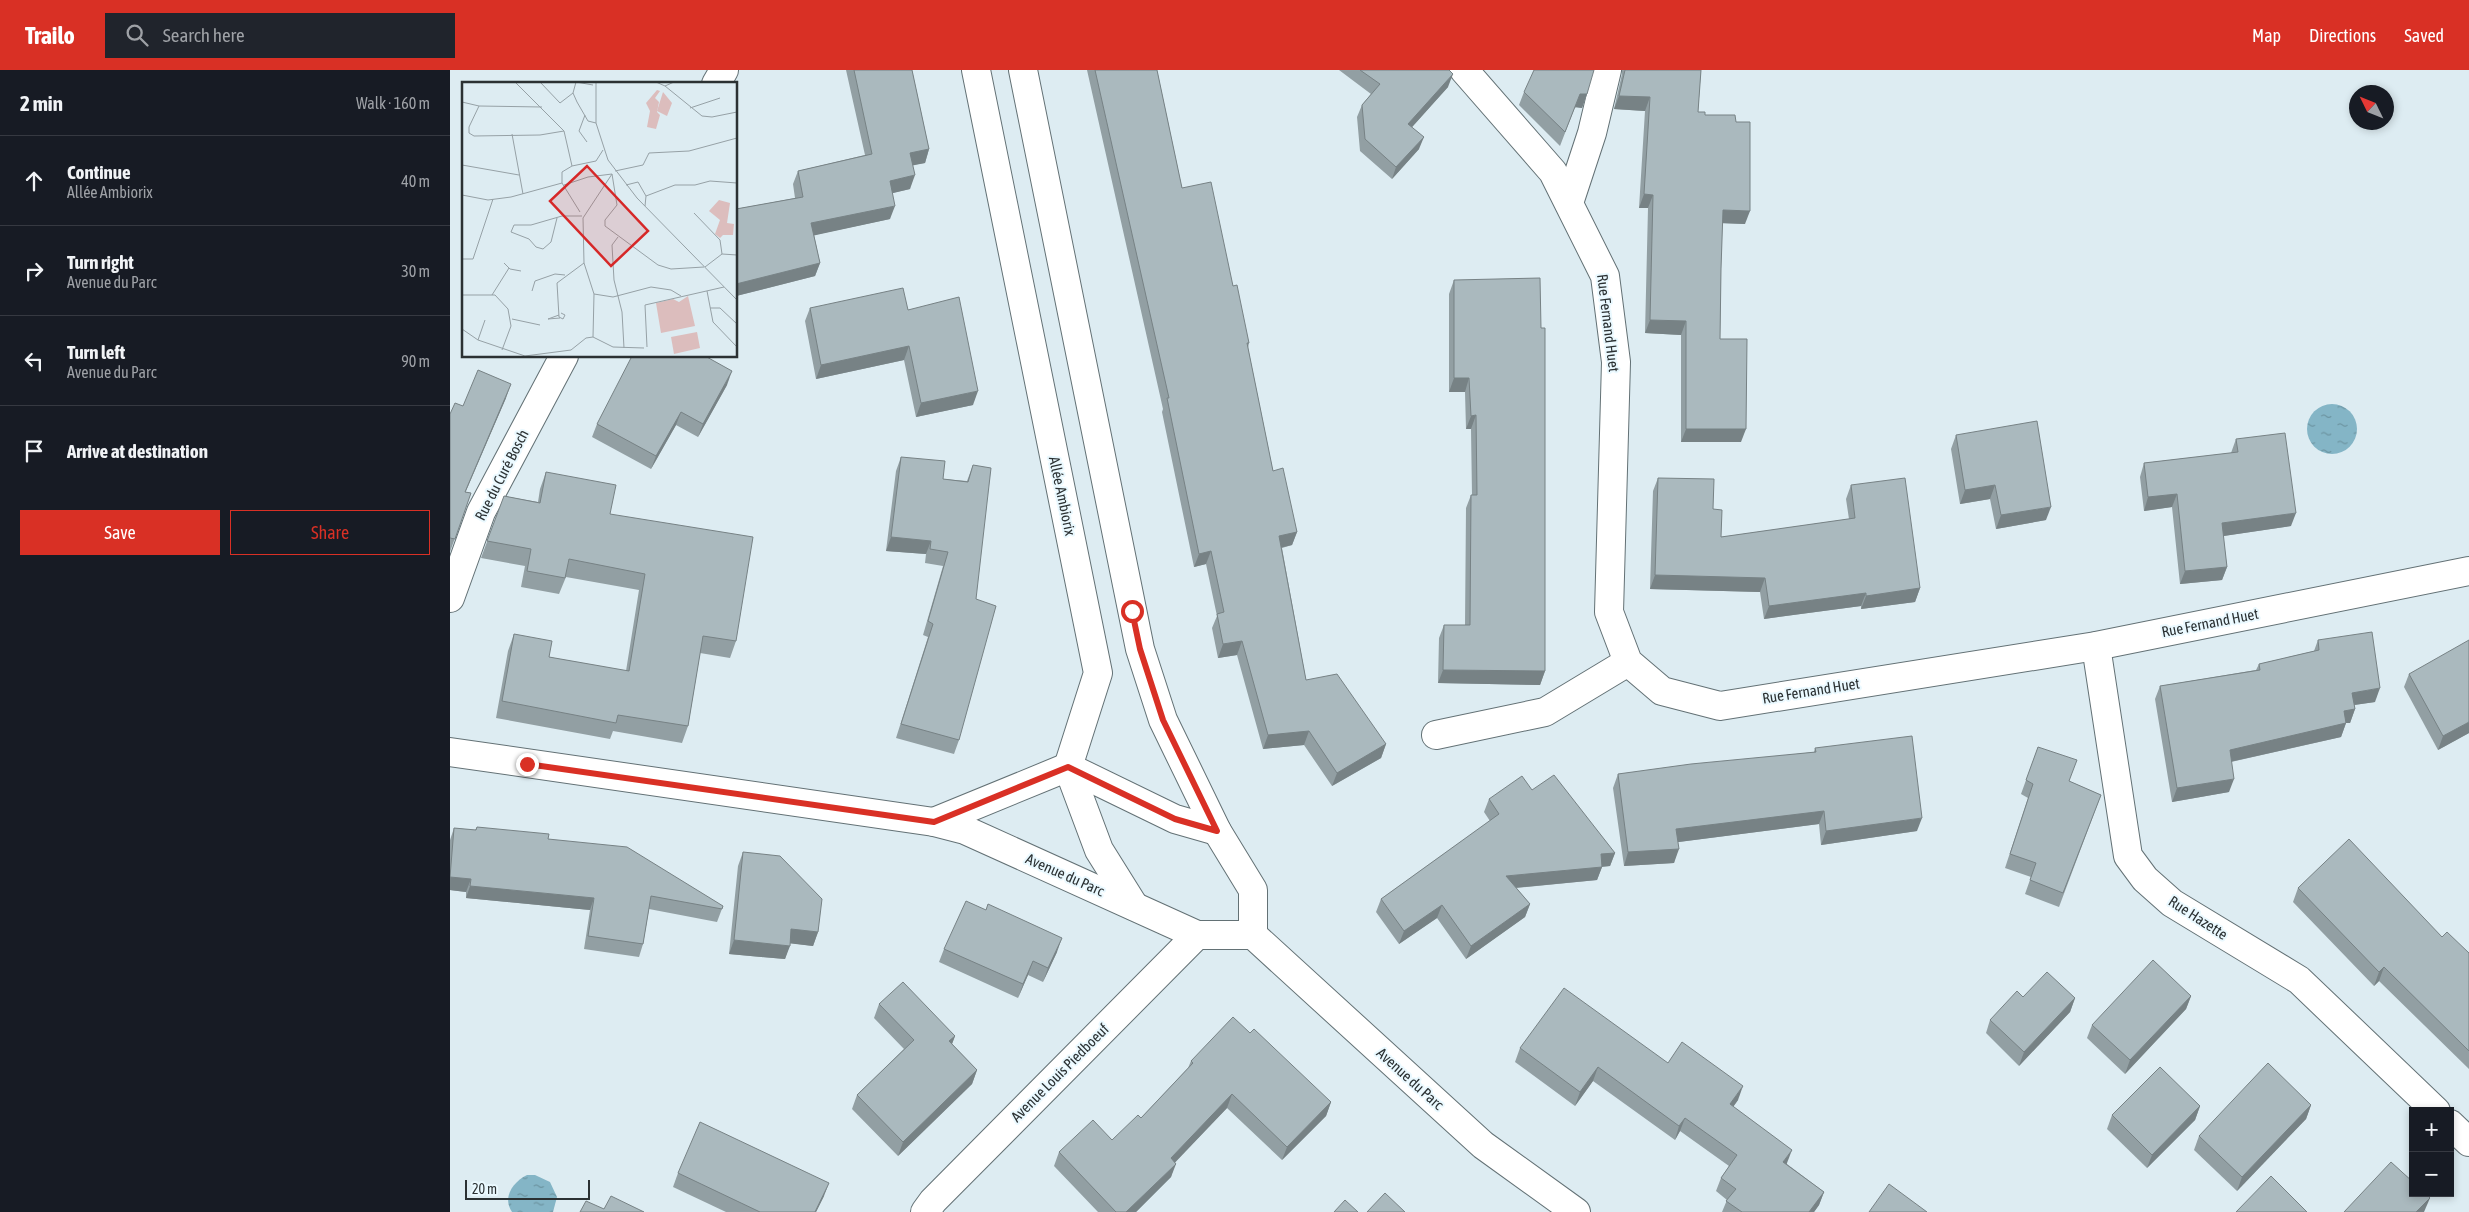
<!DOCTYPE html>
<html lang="en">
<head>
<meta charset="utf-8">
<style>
  :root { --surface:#171b24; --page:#20242c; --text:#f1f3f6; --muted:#9ea1a6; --line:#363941; --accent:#d93025 }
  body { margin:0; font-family:"Asap Condensed",sans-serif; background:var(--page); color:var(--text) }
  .controls { position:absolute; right:15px; bottom:15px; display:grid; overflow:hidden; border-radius:0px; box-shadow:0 2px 8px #0003 }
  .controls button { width:45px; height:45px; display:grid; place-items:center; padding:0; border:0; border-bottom:1px solid var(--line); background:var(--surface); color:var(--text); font:25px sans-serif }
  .compass { position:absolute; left:1899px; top:15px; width:45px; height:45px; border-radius:50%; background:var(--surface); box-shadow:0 2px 8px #0003; rotate:313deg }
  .scale { position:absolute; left:15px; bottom:12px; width:125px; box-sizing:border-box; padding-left:5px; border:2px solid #2b3133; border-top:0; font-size:14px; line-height:18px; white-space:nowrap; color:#2b3133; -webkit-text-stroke:4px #eaf9ff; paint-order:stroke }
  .stop { position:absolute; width:15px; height:15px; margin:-11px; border:4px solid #d93025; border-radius:50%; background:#fff }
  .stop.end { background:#d93025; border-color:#fff; box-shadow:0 1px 5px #0008 }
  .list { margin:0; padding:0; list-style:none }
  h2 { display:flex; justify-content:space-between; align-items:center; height:65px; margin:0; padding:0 20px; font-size:21px }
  h2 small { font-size:16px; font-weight:400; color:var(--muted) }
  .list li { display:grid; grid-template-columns:32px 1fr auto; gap:15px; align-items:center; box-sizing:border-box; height:90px; padding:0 20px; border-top:1px solid var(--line) }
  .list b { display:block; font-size:19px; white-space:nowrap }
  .list p { margin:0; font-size:16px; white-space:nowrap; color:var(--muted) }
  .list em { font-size:16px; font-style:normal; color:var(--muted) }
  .actions { display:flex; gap:10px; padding:15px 20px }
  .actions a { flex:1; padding:11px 0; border:1px solid var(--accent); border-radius:0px; text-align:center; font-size:18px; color:var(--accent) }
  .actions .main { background:var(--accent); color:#fff }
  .icon { flex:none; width:28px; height:28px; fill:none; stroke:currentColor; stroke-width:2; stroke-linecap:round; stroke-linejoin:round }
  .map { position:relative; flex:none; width:2019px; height:1142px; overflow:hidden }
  header { display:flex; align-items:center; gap:30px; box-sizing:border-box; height:70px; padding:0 25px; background:var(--accent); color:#fff }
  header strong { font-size:24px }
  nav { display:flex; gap:28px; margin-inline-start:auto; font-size:18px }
  .search { width:350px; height:45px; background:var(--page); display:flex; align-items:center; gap:12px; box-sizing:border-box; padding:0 18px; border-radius:0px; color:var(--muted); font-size:19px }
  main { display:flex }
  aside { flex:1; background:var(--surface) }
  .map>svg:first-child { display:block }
  .water { fill:url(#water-ripples) }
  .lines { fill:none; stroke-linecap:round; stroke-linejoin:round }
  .minor-casing { stroke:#637175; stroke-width:30 }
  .minor { stroke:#fff; stroke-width:28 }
  .wall { fill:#929fa3 }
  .shaded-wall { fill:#778285 }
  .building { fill:#aab9be; stroke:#778285 }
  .route { stroke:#d93025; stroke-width:6 }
  .labels { text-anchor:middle; stroke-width:4; stroke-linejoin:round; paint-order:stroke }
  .street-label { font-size:15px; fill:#2b3133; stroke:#eaf9ff }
  .inset-road { fill:none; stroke:#96a1a6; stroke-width:1 }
  .view { fill:#d62828; fill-opacity:0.15; stroke:#d62828; stroke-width:2.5 }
  .inset-edge { fill:none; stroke:#2b3133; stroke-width:2.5 }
</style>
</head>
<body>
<header>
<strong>Trailo</strong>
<div class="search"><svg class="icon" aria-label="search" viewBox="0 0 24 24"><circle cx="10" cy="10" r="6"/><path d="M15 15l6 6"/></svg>Search here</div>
<nav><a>Map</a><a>Directions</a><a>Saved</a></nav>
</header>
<main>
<aside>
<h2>2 min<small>Walk · 160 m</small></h2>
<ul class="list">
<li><svg class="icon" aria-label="ahead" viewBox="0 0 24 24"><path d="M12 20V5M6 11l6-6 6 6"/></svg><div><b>Continue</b><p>Allée Ambiorix</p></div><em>40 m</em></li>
<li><svg class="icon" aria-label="right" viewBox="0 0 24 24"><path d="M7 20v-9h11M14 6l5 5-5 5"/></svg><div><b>Turn right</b><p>Avenue du Parc</p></div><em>30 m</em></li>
<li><svg class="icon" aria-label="left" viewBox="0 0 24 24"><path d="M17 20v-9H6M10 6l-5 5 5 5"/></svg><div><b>Turn left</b><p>Avenue du Parc</p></div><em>90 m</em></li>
<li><svg class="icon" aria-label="arrive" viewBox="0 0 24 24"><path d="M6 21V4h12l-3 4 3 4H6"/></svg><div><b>Arrive at destination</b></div></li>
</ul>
<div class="actions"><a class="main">Save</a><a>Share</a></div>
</aside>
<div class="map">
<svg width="2019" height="1142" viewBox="0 0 2019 1142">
  <defs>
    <pattern id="water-ripples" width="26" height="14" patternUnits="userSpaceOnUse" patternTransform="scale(1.25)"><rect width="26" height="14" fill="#84b5c6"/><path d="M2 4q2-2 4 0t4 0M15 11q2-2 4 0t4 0" fill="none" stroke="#6c94a1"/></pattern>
  </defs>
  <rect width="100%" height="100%" fill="#ddecf2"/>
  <g class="water">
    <circle cx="1882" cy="359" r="25"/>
    <path d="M77,1105H85L100,1112L107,1127L103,1142H62C52,1127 63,1112 77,1105Z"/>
  </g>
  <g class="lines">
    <g class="minor-casing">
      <g id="minor">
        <polyline points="526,0 648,603 618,697 649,780 684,836"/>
        <polyline points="573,0 690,579 713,650 767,761 803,820 803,865"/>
        <polyline points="1014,0 1103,102 1155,206 1166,292 1159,542 1178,592 1212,621 1270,636 1646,576 2019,501"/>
        <polyline points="266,14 274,0"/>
        <polyline points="1119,133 1142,63 1157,0"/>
        <polyline points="0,528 31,442 114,286"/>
        <polyline points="1646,576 1678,786 1695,809 1722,833 1849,910 1986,1041"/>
        <polyline points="986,665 1095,642 1178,592"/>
        <polyline points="0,682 484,752 515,760 747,865 803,865 1033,1075 1126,1142"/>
        <polyline points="484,752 618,697 725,749 767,761"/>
        <polyline points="2000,1054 2019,1072"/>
        <polyline points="475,1142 483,1131 747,865"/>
      </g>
    </g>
    <use href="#minor" class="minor"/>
  </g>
  <g class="wall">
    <polygon points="396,0 462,0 479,79 475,93 462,95 460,119 442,123 440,149 364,165 370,193 365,206 286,226 286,139 345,128 343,114 348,101 415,85"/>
    <polygon points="637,0 707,0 732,118 783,216 799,273 798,278 823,401 847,462 842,475 832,478 856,610 936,674 931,688 882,716 854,675 813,679 787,585 768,588 762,558 767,546 756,494 744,497 712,342 713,339"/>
    <polygon points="889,0 999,0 998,17 962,57 969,79 942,109 910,81 907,47 912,35 921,24"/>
    <polygon points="1172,0 1251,0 1248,42 1255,45 1295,154 1272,153 1271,199 1270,269 1291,372 1231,372 1231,265 1195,263 1198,138 1189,138 1195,41 1164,39 1172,4"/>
    <polygon points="1074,22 1137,24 1132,38 1125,37 1110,76 1069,35"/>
    <polygon points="1004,210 1095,601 1090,615 988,613 989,568 994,555 1015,555 1016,438 1021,425 1022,425 1021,359 1016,359 1015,322 999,322 999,224"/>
    <polygon points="360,238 458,240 523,335 466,347 454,290 366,309 355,251"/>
    <polygon points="277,315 248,367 226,355 201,399 142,367 147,354"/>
    <polygon points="56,328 15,422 21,423 0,482 0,344 13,336"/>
    <polygon points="1506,365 1596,450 1546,459 1540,429 1510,434 1501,379"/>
    <polygon points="1786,369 1841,456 1773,466 1777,497 1772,510 1730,514 1722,437 1694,441 1690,407 1694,393 1781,383"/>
    <polygon points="451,387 493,409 517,411 523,395 509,670 504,684 446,668 478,567 473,565 493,496 475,493 476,484 436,481 446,401"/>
    <polygon points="96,402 160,444 286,571 280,588 250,583 238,656 232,673 163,661 160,669 46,648 58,581 64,564 99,587 176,601 189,520 116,507 109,524 71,517 75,496 31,488 54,426 88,432 90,419"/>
    <polygon points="1208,408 1263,439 1271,467 1399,449 1396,429 1401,415 1470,518 1465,532 1411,539 1411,536 1314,549 1310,522 1200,519 1203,421"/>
    <polygon points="1868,570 1925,632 1904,635 1905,639 1900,653 1896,653 1891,667 1781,692 1779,722 1722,732 1705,629 1710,616 1806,600 1809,594 1864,581"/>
    <polygon points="1959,604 2019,663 1988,680 1954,617"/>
    <polygon points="1588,677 1619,711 1651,725 1609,837 1575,824 1581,807 1555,798 1578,728 1571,724"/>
    <polygon points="1365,678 1467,761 1371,775 1369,754 1228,772 1224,793 1174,796 1163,718 1168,704 1364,682"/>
    <polygon points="1082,720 1165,783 1160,796 1152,797 1147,810 1066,818 1080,834 1075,847 1016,889 987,848 949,874 926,842 931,829 1040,751 1034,742 1039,729"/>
    <polygon points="27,757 98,769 273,836 267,852 199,839 193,874 189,887 134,879 140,840 16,828 16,822 0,820 0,770 4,758 25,760"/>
    <polygon points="293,782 368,862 363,876 340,873 335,889 279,884 288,796"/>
    <polygon points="1848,818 1992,867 2019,883 2019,999 1929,911 1924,916 1843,832"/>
    <polygon points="494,879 607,882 593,912 578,905 568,928 489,892"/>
    <polygon points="1741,926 1736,939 1675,1004 1637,968 1642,955"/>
    <polygon points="1573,927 1625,928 1620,942 1569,996 1536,963 1540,950"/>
    <polygon points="429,934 505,966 502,974 527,1000 522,1014 448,1086 402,1039 407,1025 454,979 424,948"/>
    <polygon points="800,963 881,1032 876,1046 832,1090 777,1038 725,1092 721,1107 686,1142 648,1142 604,1096 609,1082 662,1070 691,1048 738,998 741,991"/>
    <polygon points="1070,978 1218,993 1288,1030 1283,1037 1337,1093 1337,1094 1374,1122 1369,1135 1364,1142 1272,1142 1277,1130 1266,1121 1271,1108 1279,1096 1230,1061 1225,1070 1143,1011 1125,1036 1065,992"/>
    <polygon points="1861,1035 1856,1049 1787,1121 1744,1080 1749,1066"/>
    <polygon points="1750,1036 1745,1050 1697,1098 1657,1059 1662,1045"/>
    <polygon points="228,1103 374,1126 366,1142 276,1142 223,1117"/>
  </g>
  <g class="shaded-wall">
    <polygon points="1003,4 998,17 954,66 958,54"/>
    <polygon points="1130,24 1137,24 1132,38 1125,37 1110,76"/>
    <polygon points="1169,26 1200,27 1195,41 1164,39"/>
    <polygon points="974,67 969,79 942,109 946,97"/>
    <polygon points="479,79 475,93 455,97 460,83"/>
    <polygon points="465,105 460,119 435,125 440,111"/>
    <polygon points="1194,124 1203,125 1198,138 1189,138"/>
    <polygon points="445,136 440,149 357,167 361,153"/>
    <polygon points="1273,140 1300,141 1295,154 1268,153"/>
    <polygon points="370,193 365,206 286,226 286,214"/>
    <polygon points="1200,250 1236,251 1231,265 1195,263"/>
    <polygon points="459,276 454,290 366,309 371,295"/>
    <polygon points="282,301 277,315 248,367 253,354"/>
    <polygon points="1004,308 1019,308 1015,322 999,322"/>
    <polygon points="61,314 56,328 10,435 15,422"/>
    <polygon points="528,321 523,335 466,347 471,333"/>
    <polygon points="231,342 226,355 201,399 206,386"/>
    <polygon points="1026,345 1021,359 1016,359 1021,346"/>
    <polygon points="1236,359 1296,359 1291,372 1231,372"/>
    <polygon points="1545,415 1540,429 1510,434 1515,420"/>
    <polygon points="1727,424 1722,437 1694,441 1698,427"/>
    <polygon points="1601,437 1596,450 1546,459 1551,445"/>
    <polygon points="1846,443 1841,456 1767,467 1772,453"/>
    <polygon points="847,462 842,475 825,479 829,466"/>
    <polygon points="441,467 481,471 476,484 436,481"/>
    <polygon points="761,481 756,494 744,497 749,484"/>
    <polygon points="1777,497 1772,510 1730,514 1735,501"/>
    <polygon points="1205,505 1315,508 1310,522 1200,519"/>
    <polygon points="1470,518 1465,532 1411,539 1416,526"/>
    <polygon points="1416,523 1411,536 1314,549 1319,536"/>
    <polygon points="792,571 787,585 768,588 773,574"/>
    <polygon points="993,600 1095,601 1090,615 988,613"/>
    <polygon points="1930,618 1925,632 1897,636 1902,623"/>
    <polygon points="1905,639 1900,653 1896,653 1891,667 1775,693 1780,680 1894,641"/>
    <polygon points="2019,652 2019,663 1988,680 1993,666"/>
    <polygon points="859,661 854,675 813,679 818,665"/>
    <polygon points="936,674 931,688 882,716 887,703"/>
    <polygon points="1784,709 1779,722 1722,732 1727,718"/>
    <polygon points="1374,741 1369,754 1221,773 1226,759"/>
    <polygon points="1472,748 1467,761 1371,775 1376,761"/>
    <polygon points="1229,779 1224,793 1174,796 1178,782"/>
    <polygon points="1165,783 1160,796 1146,797 1151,784"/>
    <polygon points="1152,797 1147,810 1052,819 1056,806"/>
    <polygon points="0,807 21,809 16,822 0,820"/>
    <polygon points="20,816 144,828 140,840 16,828"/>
    <polygon points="1080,834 1075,847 1016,889 1021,876"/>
    <polygon points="992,835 987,848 949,874 954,861"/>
    <polygon points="341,859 368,862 363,876 337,873"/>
    <polygon points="612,868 607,882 593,912 598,898"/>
    <polygon points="284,870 340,876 335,889 279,884"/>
    <polygon points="583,891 578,905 568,928 573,914"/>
    <polygon points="1934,897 1929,911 1924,916 1929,902"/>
    <polygon points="1741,926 1736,939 1675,1004 1680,990"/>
    <polygon points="1625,928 1620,942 1569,996 1574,982"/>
    <polygon points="505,966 500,979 499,971"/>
    <polygon points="1148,997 1143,1011 1125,1036 1130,1022"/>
    <polygon points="527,1000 522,1014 448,1086 453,1072"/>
    <polygon points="1293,1016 1288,1030 1275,1048 1280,1034"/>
    <polygon points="782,1024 777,1038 716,1102 721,1088"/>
    <polygon points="881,1032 876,1046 832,1090 837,1077"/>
    <polygon points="1861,1035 1856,1049 1787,1121 1792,1107"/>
    <polygon points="1750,1036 1745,1050 1697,1098 1702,1085"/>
    <polygon points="1235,1048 1230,1061 1225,1070 1229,1056"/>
    <polygon points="1342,1080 1337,1093 1329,1106 1333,1092"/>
    <polygon points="726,1094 721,1107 686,1142 676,1142"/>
    <polygon points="379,1113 374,1126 366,1142 365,1142"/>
    <polygon points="1374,1122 1369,1135 1364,1142 1359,1142"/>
    <polygon points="1980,1128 1974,1142 1966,1142"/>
  </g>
  <g class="building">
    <polygon points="404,0 462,0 479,79 460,83 465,105 440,111 445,136 361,153 370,193 286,214 286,139 353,127 348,101 422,84"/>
    <polygon points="645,0 707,0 732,118 761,112 783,216 787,215 799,273 797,273 823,401 833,398 847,462 829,466 856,610 887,604 936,674 887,703 859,661 818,665 792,571 773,574 767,544 774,542 761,481 749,484 717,328 719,328"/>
    <polygon points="910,0 999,0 1003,4 958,54 974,67 946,97 915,69 912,35 930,14"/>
    <polygon points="1084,0 1144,0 1137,24 1130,24 1115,62 1074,22"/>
    <polygon points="1175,0 1251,0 1248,42 1255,42 1255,45 1285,45 1286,52 1300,52 1300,141 1273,140 1271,199 1270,269 1297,269 1296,359 1236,359 1236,251 1200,250 1203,125 1194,124 1200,27 1169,26"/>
    <polygon points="1090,208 1091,258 1095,258 1095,601 993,600 994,555 1020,555 1021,425 1027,425 1026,345 1021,346 1019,308 1004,308 1004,210"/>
    <polygon points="453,218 458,240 509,227 528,321 471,333 459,276 371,295 360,238"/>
    <polygon points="182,286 255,286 282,301 253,354 231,342 206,386 147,354"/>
    <polygon points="28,300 61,314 15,422 21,423 5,469 0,468 0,344 5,333 13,336"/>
    <polygon points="1587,351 1601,437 1551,445 1545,415 1515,420 1506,365"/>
    <polygon points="1835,363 1846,443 1772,453 1777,497 1735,501 1727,424 1698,427 1694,393 1788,382 1786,369"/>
    <polygon points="451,387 495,391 493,409 518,412 523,395 541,398 526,529 546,536 509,670 451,654 483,554 478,551 498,482 480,479 481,471 441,467"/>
    <polygon points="96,402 166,415 160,444 303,467 286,571 253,566 238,656 168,645 166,653 52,631 64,564 102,571 99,587 179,601 195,504 119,489 115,508 77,501 81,479 37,471 54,426 90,433"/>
    <polygon points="1208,408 1264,409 1263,439 1272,440 1271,467 1405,448 1401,415 1455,408 1470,518 1416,526 1416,523 1319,536 1315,508 1205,505"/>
    <polygon points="1922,562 1930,618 1902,623 1905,639 1894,641 1896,653 1780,680 1784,709 1727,718 1710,616 1810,600 1809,594 1869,580 1868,570"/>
    <polygon points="2019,570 2019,652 1993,666 1959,604"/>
    <polygon points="1462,666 1472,748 1376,761 1374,741 1226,759 1229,779 1178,782 1168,704 1241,694 1366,682 1365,678"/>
    <polygon points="1588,677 1627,690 1619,711 1651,725 1613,823 1580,810 1586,793 1560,784 1583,714 1576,710"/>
    <polygon points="1104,705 1165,783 1151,784 1152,797 1056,806 1080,834 1021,876 992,835 954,861 931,829 1049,744 1039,729 1072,706 1082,720"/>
    <polygon points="27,757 99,764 98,769 177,777 273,836 272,839 201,826 193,874 138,866 144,828 20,816 21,809 0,807 4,758 26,760"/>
    <polygon points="1899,769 1992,867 1997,862 2019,883 2019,981 1934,897 1929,902 1848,818"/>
    <polygon points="293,782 330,786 372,829 368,862 341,859 340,876 284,870"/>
    <polygon points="516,831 536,840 538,834 612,868 598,898 583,891 573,914 494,879"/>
    <polygon points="1703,890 1741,926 1680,990 1642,955"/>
    <polygon points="1597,902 1625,928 1574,982 1540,950 1567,921 1573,927"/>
    <polygon points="453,912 505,966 499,971 527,1000 453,1072 407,1025 464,970 429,934"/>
    <polygon points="1114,918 1218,993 1232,972 1293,1016 1280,1034 1342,1080 1333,1092 1374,1122 1359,1142 1292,1142 1276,1131 1286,1119 1271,1108 1287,1085 1235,1048 1229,1056 1148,997 1130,1022 1070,978"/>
    <polygon points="783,947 800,963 804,959 881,1032 837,1077 782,1024 721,1088 726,1094 676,1142 666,1142 609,1082 643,1050 662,1070 688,1045 691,1048 743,993 741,991"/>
    <polygon points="1818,993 1861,1035 1792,1107 1749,1066"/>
    <polygon points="1710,997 1750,1036 1702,1085 1662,1045"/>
    <polygon points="250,1052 379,1113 365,1142 310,1142 228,1103"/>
    <polygon points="1941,1092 1963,1112 1963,1123 1975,1123 1980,1128 1966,1142 1894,1142"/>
    <polygon points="1821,1106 1857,1142 1786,1142"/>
    <polygon points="1439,1114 1477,1142 1419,1142"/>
    <polygon points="935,1123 955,1142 917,1142"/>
    <polygon points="161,1126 194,1142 130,1142 136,1131 154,1139"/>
    <polygon points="895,1130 908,1142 884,1142"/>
  </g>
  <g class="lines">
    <polyline class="route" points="77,694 484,752 618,697 725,749 767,761 713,650 690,579 682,541"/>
  </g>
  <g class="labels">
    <g class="street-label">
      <text transform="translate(1158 253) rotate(83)" y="5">Rue Fernand Huet</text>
      <text transform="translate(52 405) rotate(-63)" y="5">Rue du Curé Bosch</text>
      <text transform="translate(612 426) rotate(78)" y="5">Allée Ambiorix</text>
      <text transform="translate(1760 553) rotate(-11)" y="5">Rue Fernand Huet</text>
      <text transform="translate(1361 621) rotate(-9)" y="5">Rue Fernand Huet</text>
      <text transform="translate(615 805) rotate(24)" y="5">Avenue du Parc</text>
      <text transform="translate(1748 848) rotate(33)" y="5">Rue Hazette</text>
      <text transform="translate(610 1003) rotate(-45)" y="5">Avenue Louis Piedboeuf</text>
      <text transform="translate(960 1009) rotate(42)" y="5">Avenue du Parc</text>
    </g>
  </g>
  <g transform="translate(12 12)">
    <rect width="275" height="275" fill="#ddecf2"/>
    <path d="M201,10L210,21L205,34L195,29ZM257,118L268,121L265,141L272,142L271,153H261L258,156L253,152L258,138L247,129Z" fill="#dcbdbd"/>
    <path d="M195,8L198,9L193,16L197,20L195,30L198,33L194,47L185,45L188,29L184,21Z" fill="#dcbdbd"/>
    <path d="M226,214L233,244L199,251L194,221L211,217L217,220Z" fill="#dcbdbd"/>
    <path d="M235,250L238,266L212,272L209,255Z" fill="#dcbdbd"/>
    <path class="inset-road" d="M53,0L102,49L110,84M78,0L98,21L111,11M114,0L111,11L115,20L126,39L134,41M114,0L131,3M134,0V41L146,78L175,116L275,218M194,0L203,4L212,0M203,4L240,34L250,35L275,30M0,20L17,24L80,25M17,24L7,45V51L12,54L78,53L102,49M228,26L258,16M123,33L117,49L125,60M50,52L61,112M0,83L57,93M153,89L181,83L187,71L227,69L275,56M150,92L155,123L143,138V144L196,183L209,187L242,185M102,103L126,95L150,92M164,103L176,100L184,114M0,113L26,118L49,115L100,101M183,124L184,114L213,103H233L248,99L275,101M118,130L100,101V90L110,84L134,79L141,68M232,131L258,158L260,172M95,136L89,160L81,167L74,165L67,157L49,150L52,143H69L100,134H120M156,155L150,163L152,198L160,230L162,266M0,177H11L31,117M42,181L48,187L59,189M243,185L260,172L275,173M95,201L97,235L101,237L103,233L99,231M95,201L122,181M70,209L73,199L93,192L103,193M245,209L251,240L275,265M132,212L151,215L189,205L209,208L219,214M0,213H33L46,227L49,244L40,268M30,213L47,186M248,226H258L275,242M97,233L86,237L98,236M50,237L78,243M0,247L16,258L63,274L109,268L124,256L131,255L132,212L122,181L121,136L150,92M131,255L151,265L182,266M16,258L23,238M185,265L183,223L262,205"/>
    <path class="view" d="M125,84L186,149L149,184L88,119Z"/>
    <rect width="275" height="275" class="inset-edge"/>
  </g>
</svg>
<div class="controls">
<button>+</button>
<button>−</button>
</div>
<svg class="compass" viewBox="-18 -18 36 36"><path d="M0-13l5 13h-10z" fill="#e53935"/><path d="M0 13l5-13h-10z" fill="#9ea1a6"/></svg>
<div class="scale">20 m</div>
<div class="stop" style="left:682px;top:541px"></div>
<div class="stop end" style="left:77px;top:694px"></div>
</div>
</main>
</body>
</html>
